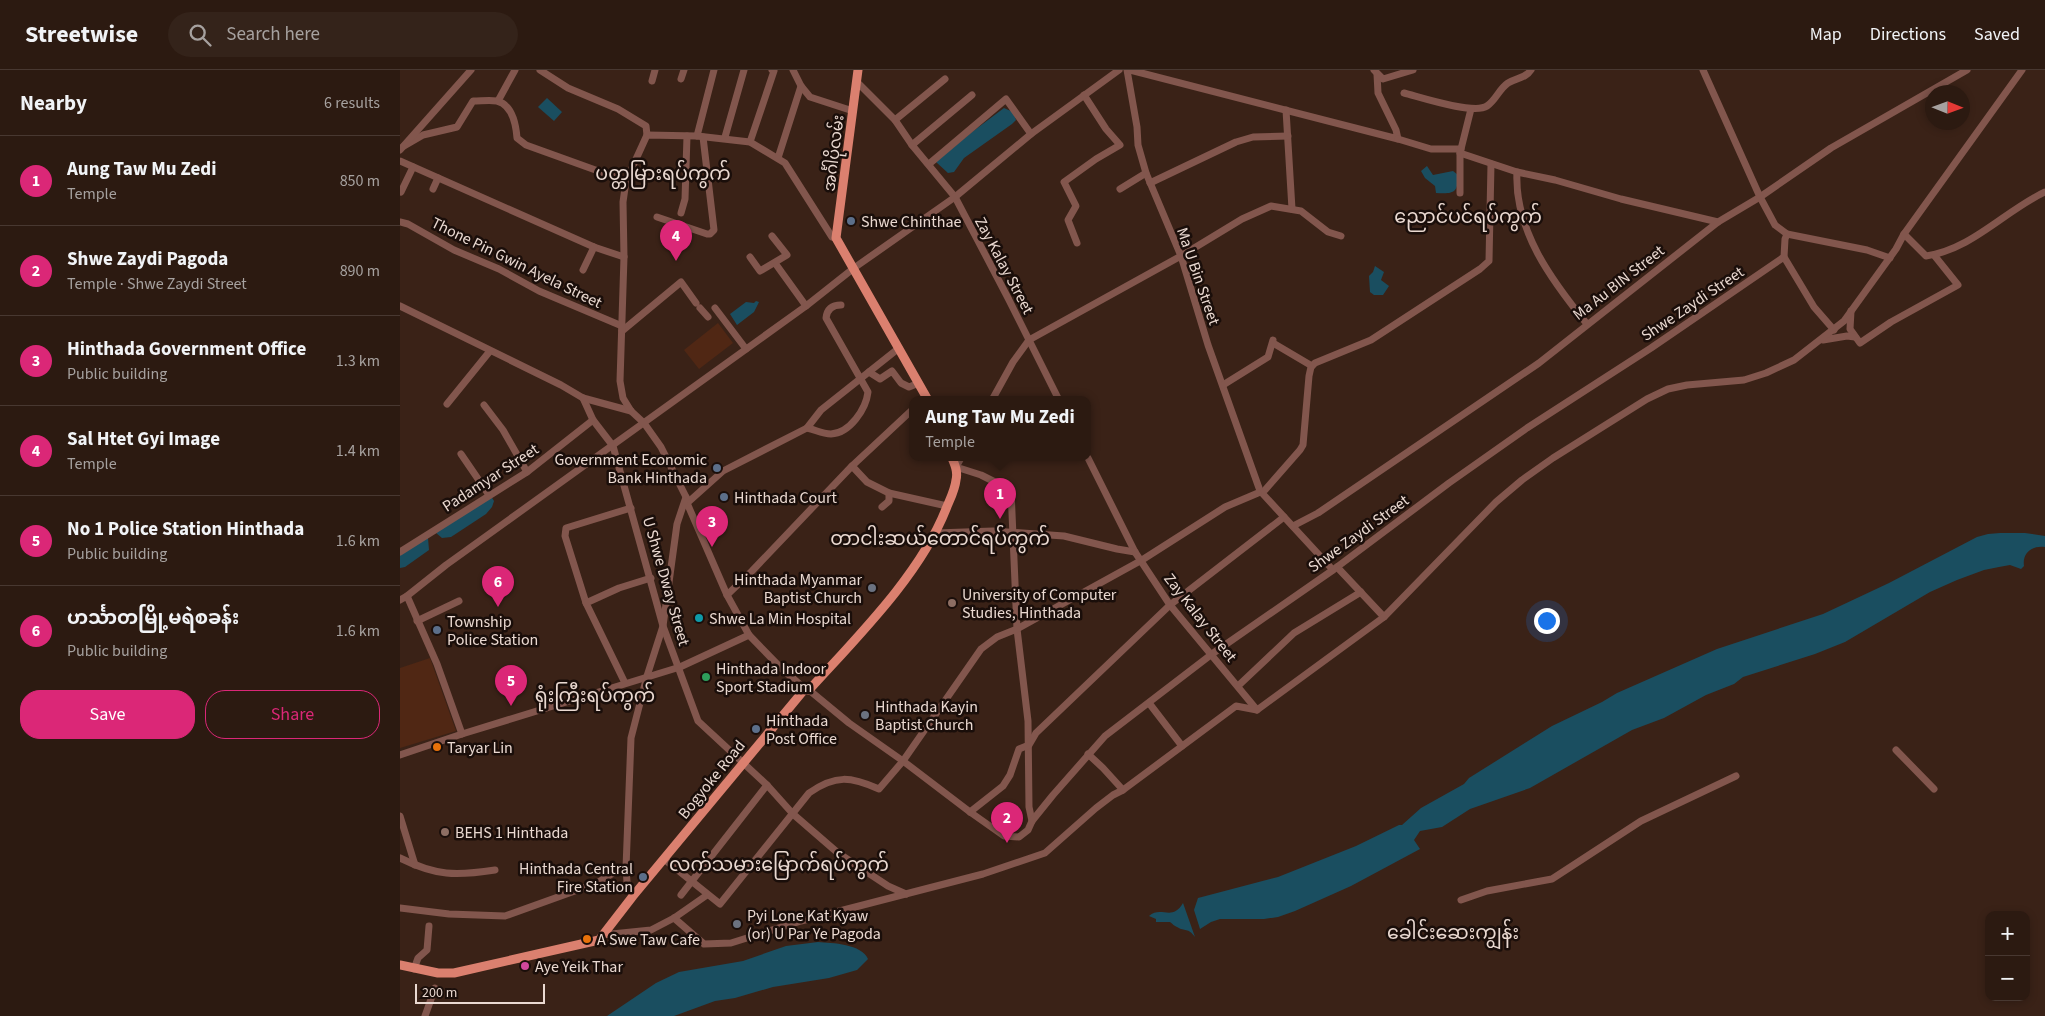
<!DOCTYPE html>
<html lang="en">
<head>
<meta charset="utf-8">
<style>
  :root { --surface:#2c1a11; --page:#34231a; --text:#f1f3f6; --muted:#a6a19f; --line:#483831; --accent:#db2777 }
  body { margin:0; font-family:"Source Sans 3","Noto Sans Myanmar",sans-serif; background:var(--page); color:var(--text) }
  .controls { position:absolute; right:15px; bottom:15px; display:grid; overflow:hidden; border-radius:10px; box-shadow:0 2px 8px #0003 }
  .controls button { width:45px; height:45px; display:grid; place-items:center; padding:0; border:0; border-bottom:1px solid var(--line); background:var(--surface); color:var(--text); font:25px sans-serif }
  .compass { position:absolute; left:1525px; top:15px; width:45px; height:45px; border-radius:50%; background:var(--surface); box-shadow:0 2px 8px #0003; rotate:91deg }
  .scale { position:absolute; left:15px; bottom:12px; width:130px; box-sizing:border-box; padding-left:5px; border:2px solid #ead9d1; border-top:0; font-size:14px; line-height:18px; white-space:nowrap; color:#ead9d1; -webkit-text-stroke:4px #1a0e0a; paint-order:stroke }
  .you { position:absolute; left:1146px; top:550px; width:18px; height:18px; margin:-12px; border:4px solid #fff; border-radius:50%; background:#1a73e8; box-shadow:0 0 0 8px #1a73e833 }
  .badge { display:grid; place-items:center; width:32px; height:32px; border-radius:50%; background:var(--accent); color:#fff; font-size:16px; font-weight:700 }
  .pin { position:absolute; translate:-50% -41px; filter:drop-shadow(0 1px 2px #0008) }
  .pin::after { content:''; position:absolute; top:26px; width:18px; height:15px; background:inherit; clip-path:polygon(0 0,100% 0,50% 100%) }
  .popup { position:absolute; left:509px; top:326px; width:182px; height:65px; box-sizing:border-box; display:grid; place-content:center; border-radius:10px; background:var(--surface); filter:drop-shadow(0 1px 4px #0005); font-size:16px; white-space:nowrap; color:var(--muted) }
  .popup b { font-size:19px; color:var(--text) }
  .popup::after { content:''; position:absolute; left:50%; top:100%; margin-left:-10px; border:10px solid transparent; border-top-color:var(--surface) }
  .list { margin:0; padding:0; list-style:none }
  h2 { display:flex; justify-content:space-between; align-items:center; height:65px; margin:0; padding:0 20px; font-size:21px }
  h2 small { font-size:16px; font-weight:400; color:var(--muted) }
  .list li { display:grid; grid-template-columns:32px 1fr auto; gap:15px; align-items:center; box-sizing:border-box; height:90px; padding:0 20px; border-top:1px solid var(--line) }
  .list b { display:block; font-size:19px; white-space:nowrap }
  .list p { margin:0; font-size:16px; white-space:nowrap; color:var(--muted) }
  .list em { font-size:16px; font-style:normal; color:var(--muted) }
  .actions { display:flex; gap:10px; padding:15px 20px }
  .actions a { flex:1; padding:11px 0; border:1px solid var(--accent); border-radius:20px; text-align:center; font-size:18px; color:var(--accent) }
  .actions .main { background:var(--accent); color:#fff }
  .icon { flex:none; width:28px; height:28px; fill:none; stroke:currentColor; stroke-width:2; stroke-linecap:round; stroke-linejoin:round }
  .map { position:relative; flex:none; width:1645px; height:946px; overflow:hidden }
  header { display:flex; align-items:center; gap:30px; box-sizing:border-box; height:70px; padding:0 25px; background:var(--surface); border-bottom:1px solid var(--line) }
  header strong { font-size:24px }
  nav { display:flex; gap:28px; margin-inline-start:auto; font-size:18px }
  .search { width:350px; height:45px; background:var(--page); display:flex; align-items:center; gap:12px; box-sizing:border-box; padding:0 18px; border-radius:28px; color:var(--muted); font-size:19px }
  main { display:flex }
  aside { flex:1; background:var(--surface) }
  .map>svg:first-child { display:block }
  .green { fill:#502714 }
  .water { fill:#1a4e60 }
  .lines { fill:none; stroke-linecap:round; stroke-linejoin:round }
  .minor { stroke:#82564d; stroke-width:7 }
  .major { stroke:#db806f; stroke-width:9 }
  .service-dot { fill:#5c6f8a; stroke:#1a0e0a; stroke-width:2 }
  .worship-dot { fill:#6b7280; stroke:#1a0e0a; stroke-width:2 }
  .education-dot { fill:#8d6e63; stroke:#1a0e0a; stroke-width:2 }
  .culture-dot { fill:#0f9aa8; stroke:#1a0e0a; stroke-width:2 }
  .leisure-dot { fill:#2e9e5b; stroke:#1a0e0a; stroke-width:2 }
  .food-dot { fill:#e8710a; stroke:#1a0e0a; stroke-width:2 }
  .hotel-dot { fill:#d1479c; stroke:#1a0e0a; stroke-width:2 }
  .labels { text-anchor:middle; stroke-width:5; stroke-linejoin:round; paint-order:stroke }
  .street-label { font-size:16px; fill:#ead9d1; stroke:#1a0e0a }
  .poi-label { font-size:16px; fill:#ead9d1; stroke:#1a0e0a; text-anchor:start }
  .quarter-label { font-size:19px; fill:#ead9d1; stroke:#1a0e0a }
</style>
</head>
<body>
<header>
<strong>Streetwise</strong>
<div class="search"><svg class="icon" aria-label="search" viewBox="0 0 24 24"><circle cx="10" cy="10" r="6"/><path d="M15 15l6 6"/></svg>Search here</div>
<nav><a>Map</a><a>Directions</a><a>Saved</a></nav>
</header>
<main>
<aside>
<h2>Nearby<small>6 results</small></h2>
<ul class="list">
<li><span class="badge">1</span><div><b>Aung Taw Mu Zedi</b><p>Temple</p></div><em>850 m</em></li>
<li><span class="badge">2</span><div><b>Shwe Zaydi Pagoda</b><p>Temple · Shwe Zaydi Street</p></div><em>890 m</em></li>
<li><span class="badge">3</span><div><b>Hinthada Government Office</b><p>Public building</p></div><em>1.3 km</em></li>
<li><span class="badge">4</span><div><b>Sal Htet Gyi Image</b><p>Temple</p></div><em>1.4 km</em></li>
<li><span class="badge">5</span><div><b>No 1 Police Station Hinthada</b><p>Public building</p></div><em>1.6 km</em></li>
<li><span class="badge">6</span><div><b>ဟင်္သာတမြို့မရဲစခန်း</b><p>Public building</p></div><em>1.6 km</em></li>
</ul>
<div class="actions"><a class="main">Save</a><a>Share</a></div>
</aside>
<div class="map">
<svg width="1645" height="946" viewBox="0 0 1645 946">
  <rect width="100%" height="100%" fill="#3a2217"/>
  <g class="green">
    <polygon points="318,253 333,273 299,299 284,280"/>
    <polygon points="30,588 56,661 0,678 0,598"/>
  </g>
  <g class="water">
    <polygon points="147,28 162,42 154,51 138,37"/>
    <polygon points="604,38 613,42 616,50 612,54 564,88 554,102 548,103 536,92 572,62"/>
    <path d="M1027,96L1033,105L1053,101L1058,105C1058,123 1054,124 1036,123L1035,116L1025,108L1021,101Z"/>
    <polygon points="975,196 984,202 981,210 989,216 983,225 974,225 970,222 969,206 973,202"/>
    <polygon points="356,231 359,232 354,242 337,255 330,244 346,232 354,233"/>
    <polygon points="91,426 94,431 92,437 86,444 51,467 42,468 35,462"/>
    <path d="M1600,463H1625L1645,466V477C1632,475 1622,483 1624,496L1621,499L1610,495L1599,497L1584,500L1557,510L1530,522L1445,572L1415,584L1343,607L1334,614L1306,625L1264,648L1232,660L1130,718L1070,739L1042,757L1020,761L1014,770L1020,779L951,816L895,841L878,847L864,849H820L811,852L800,859L794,840L798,828L878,807L956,776L999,755H1002L1021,738L1064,714L1069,708L1152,656L1202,632L1217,623L1317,579L1423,544L1489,513L1577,467L1588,464Z"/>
    <polygon points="23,466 28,468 29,480 5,497 0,498 0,479"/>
    <path d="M783,833L795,867C788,857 785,862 777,857C774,856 773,854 770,852H756V849L749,846C761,835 772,852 783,833Z"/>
    <path d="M418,872C432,873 462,874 468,889L457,900L429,908L373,917L335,928L315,931L274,946H207L256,913L279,902L343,891L386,876Z"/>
  </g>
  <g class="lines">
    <g class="minor">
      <polyline points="140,0 168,18 218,39 246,56 247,65"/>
      <polyline points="393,0 401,16 410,27 453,41"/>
      <polyline points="727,0 737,57 738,75 746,103 781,186 808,275 859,418"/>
      <polyline points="730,0 998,69 996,60 978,23 977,4"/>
      <polyline points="974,0 983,9 1013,0"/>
      <polyline points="281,9 284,0"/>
      <polyline points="252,11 255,0"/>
      <polyline points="457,12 495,50 512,75"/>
      <path d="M1004,23C1020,27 1074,45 1087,36C1096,30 1099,19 1108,13C1116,8 1126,8 1131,0"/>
      <polyline points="572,25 512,75 555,127 608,228 659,330"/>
      <polyline points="98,31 115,0"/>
      <polyline points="886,40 892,139"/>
      <polyline points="495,50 545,9"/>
      <polyline points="297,66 314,0"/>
      <polyline points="325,67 344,0"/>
      <polyline points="998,69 1031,79 1061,79"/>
      <polyline points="350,72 374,1 372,0"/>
      <path d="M4,76L23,65L57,57L73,31C81,31 90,30 97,31C113,35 116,55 117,68L126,75L226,111"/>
      <polyline points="0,80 71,0"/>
      <polyline points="1060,83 1117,102 1155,110 1221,129 1318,152"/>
      <polyline points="378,88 401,16"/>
      <polyline points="0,91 194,177 224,187"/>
      <polyline points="529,94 606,29 631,64"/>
      <path d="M1117,102C1114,160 1152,211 1187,254"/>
      <polyline points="750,113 836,72 853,67 888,66"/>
      <polyline points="33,119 38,108"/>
      <polyline points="720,119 746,103"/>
      <polyline points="1,122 13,97"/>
      <polyline points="1060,123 1060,83 1071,39"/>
      <polyline points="281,143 285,129 287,66"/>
      <polyline points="257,147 307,164 310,164 314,160 303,67"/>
      <polyline points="0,152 8,154 54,180 99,199 139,221 222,256"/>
      <polyline points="1387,164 1467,180 1490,188"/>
      <path d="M1504,164L1526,186C1571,180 1606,140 1645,122"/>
      <polyline points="677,173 668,150 676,136 664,112 696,89 720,75 706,59 684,25"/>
      <polyline points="350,187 360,201 387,185 372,166"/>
      <polyline points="1384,187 1414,237 1434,260"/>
      <polyline points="375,193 406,236"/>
      <polyline points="183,200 194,177"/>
      <polyline points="0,236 161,315 183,328 231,341"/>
      <polyline points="300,238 308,247"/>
      <polyline points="315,238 346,279"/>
      <polyline points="1451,241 1450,259 1460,273 1491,252 1558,215 1534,185"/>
      <polyline points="222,261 281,212 296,233"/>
      <polyline points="1423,270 1447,266 1455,267"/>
      <polyline points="873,273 912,296"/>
      <polyline points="469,302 480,309 492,301 501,313 509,317 519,313"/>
      <polyline points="823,315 868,287 873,270"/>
      <polyline points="183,328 193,350 213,376 263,556 298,651 367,715 393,744 438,783 488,816 506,824"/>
      <polyline points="592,330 613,292 629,270 781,186 842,149 871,136 901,141 928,162 941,166"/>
      <polyline points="47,334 90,281"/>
      <polyline points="84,335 103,360 127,402"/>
      <path d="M407,358C416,360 422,364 431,364C450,363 466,339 468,322L426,248C427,239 432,235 441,235"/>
      <polyline points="61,384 89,425"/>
      <polyline points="561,388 556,397 581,405 611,420 617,559 628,651 629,737 632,751"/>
      <polyline points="688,388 735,482 770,535 857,640"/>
      <polyline points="452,396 467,412 489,423 547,436"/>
      <polyline points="865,420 900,380 903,375 909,306 911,297 915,293 971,270 1080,199 1089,191 1091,94"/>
      <polyline points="862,423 933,500"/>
      <polyline points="285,435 323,401 407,358 421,340 499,278"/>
      <polyline points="482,437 489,431 489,423"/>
      <polyline points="893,456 918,443 1139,293 1318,152 1360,127 1431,78 1567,0"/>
      <polyline points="536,463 593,461 664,466 717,479 735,482"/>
      <polyline points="0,482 127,402 193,350"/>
      <polyline points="937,497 984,547"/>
      <polyline points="327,525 352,501 452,396 512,340"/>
      <polyline points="7,526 46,495 406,236 454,198 555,127 631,64 719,0"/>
      <polyline points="0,530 7,526 37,594 62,664"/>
      <polyline points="186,533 165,466 166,458 231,438"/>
      <polyline points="17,551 59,531"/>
      <polyline points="225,613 186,533 219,518 251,508"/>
      <polyline points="838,616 894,563 961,522"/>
      <polyline points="405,619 380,597 349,565 327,525 287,433 286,427 261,377 244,353 231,341 223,328 220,311 224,187 223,132 226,111 247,65 297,66 350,72 385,93 432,167 436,168"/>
      <polyline points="409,620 449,653 503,691 570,742 604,766 619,767 628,760 632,751 653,725 705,666 812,584 933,500 1049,413 1127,358 1251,278 1384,187 1385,169 1387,164 1375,155 1360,127 1303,0"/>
      <polyline points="749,633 782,676"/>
      <polyline points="1496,680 1534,719"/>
      <polyline points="688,684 703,698 723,720"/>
      <polyline points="0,685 62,664 280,597 349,565"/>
      <polyline points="570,742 603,716 610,705 619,679 629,675 636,663 770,535 884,447"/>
      <polyline points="0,746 15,795"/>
      <path d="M0,788C36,806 56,806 95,800"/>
      <path d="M264,789L320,834L409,723C436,704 451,707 479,719L503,691L581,579L597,567L617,559L742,490L825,437L858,423"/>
      <polyline points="281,825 367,715"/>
      <polyline points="233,826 227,812 226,798 231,668 247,606 263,556 277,454 286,427"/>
      <polyline points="1061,830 1087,821 1152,809 1241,751 1336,706"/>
      <polyline points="0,838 49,844 105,846 197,813 218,800 226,798"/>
      <polyline points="274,848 304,874 331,873 401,851 583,804 645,783 696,738 713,725 723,720 828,642 836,636 857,640 984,547 1096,432 1122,410 1153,388 1247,329 1268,319 1287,315 1344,310 1366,303 1394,290 1444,251 1496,179 1504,164 1622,0"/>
      <polyline points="202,865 251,860 274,848 307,825"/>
      <polyline points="14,899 18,888 27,880 29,856"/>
      <polyline points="25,946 35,918"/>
    </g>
    <g class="major">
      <polyline points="458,0 436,168 528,330"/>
      <path d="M0,895L38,903H54L199,870L233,826L404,620H409C457,567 520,505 546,439C550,429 555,420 556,410C558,402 555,395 552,388"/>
    </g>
  </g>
  <g class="service-dot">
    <circle cx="451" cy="151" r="5"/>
    <circle cx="317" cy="398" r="5"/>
    <circle cx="324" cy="427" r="5"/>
    <circle cx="37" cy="560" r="5"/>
    <circle cx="356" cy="659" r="5"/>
    <circle cx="243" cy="807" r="5"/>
  </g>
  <g class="worship-dot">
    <circle cx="472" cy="518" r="5"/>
    <circle cx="465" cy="645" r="5"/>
    <circle cx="337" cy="854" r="5"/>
  </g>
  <g class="education-dot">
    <circle cx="552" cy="533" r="5"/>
    <circle cx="45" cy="762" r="5"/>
  </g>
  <circle class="culture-dot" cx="299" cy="548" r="5"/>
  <circle class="leisure-dot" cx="306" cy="607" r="5"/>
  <g class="food-dot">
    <circle cx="37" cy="677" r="5"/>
    <circle cx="187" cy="869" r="5"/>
  </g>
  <circle class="hotel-dot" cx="125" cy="896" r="5"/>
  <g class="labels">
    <g class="street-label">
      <text transform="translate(433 83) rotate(-83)" y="6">အင်္ဂါပိုလမ်း</text>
      <text transform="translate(117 192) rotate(26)" y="6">Thone Pin Gwin Ayela Street</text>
      <text transform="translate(605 195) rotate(62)" y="6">Zay Kalay Street</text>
      <text transform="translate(799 206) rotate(71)" y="6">Ma U Bin Street</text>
      <text transform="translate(1218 212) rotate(-38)" y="6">Ma Au BIN Street</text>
      <text transform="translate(1292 233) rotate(-34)" y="6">Shwe Zaydi Street</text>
      <text transform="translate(90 407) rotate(-33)" y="6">Padamyar Street</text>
      <text transform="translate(958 463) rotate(-36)" y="6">Shwe Zaydi Street</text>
      <text transform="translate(267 511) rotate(74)" y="6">U Shwe Dway Street</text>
      <text transform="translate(801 547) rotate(52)" y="6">Zay Kalay Street</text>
      <text transform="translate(311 709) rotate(-51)" y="6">Bogyoke Road</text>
    </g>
    <g class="poi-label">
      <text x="461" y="157">Shwe Chinthae</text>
      <text x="307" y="395" text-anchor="end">Government Economic<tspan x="307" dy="18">Bank Hinthada</tspan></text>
      <text x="334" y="433">Hinthada Court</text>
      <text x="462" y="515" text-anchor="end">Hinthada Myanmar<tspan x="462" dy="18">Baptist Church</tspan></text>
      <text x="562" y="530">University of Computer<tspan x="562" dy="18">Studies, Hinthada</tspan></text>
      <text x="309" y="554">Shwe La Min Hospital</text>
      <text x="47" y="557">Township<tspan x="47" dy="18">Police Station</tspan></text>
      <text x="316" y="604">Hinthada Indoor<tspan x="316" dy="18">Sport Stadium</tspan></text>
      <text x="475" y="642">Hinthada Kayin<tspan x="475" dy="18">Baptist Church</tspan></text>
      <text x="366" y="656">Hinthada<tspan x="366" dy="18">Post Office</tspan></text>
      <text x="47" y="683">Taryar Lin</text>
      <text x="55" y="768">BEHS 1 Hinthada</text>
      <text x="233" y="804" text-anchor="end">Hinthada Central<tspan x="233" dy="18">Fire Station</tspan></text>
      <text x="347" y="851">Pyi Lone Kat Kyaw<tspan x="347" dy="18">(or) U Par Ye Pagoda</tspan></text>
      <text x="197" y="875">A Swe Taw Cafe</text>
      <text x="135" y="902">Aye Yeik Thar</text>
    </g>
    <g class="quarter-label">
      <text x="263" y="110">ပတ္တမြားရပ်ကွက်</text>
      <text x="1068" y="153">ညောင်ပင်ရပ်ကွက်</text>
      <text x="540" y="475">တာငါးဆယ်တောင်ရပ်ကွက်</text>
      <text x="195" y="632">ရုံးကြီးရပ်ကွက်</text>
      <text x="379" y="801">လက်သမားမြောက်ရပ်ကွက်</text>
      <text x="1053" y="869">ခေါင်းဆေးကျွန်း</text>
    </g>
  </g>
</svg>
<div class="controls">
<button>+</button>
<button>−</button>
</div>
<svg class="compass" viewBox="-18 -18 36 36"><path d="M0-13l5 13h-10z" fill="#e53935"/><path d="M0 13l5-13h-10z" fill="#a6a19f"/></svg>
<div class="scale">200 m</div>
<div class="you"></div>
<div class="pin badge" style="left:600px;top:449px">1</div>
<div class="popup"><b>Aung Taw Mu Zedi</b>Temple</div>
<div class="pin badge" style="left:607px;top:773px">2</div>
<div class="pin badge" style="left:312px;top:477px">3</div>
<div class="pin badge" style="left:276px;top:191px">4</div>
<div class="pin badge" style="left:111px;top:636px">5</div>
<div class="pin badge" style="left:98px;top:537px">6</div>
</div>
</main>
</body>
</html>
